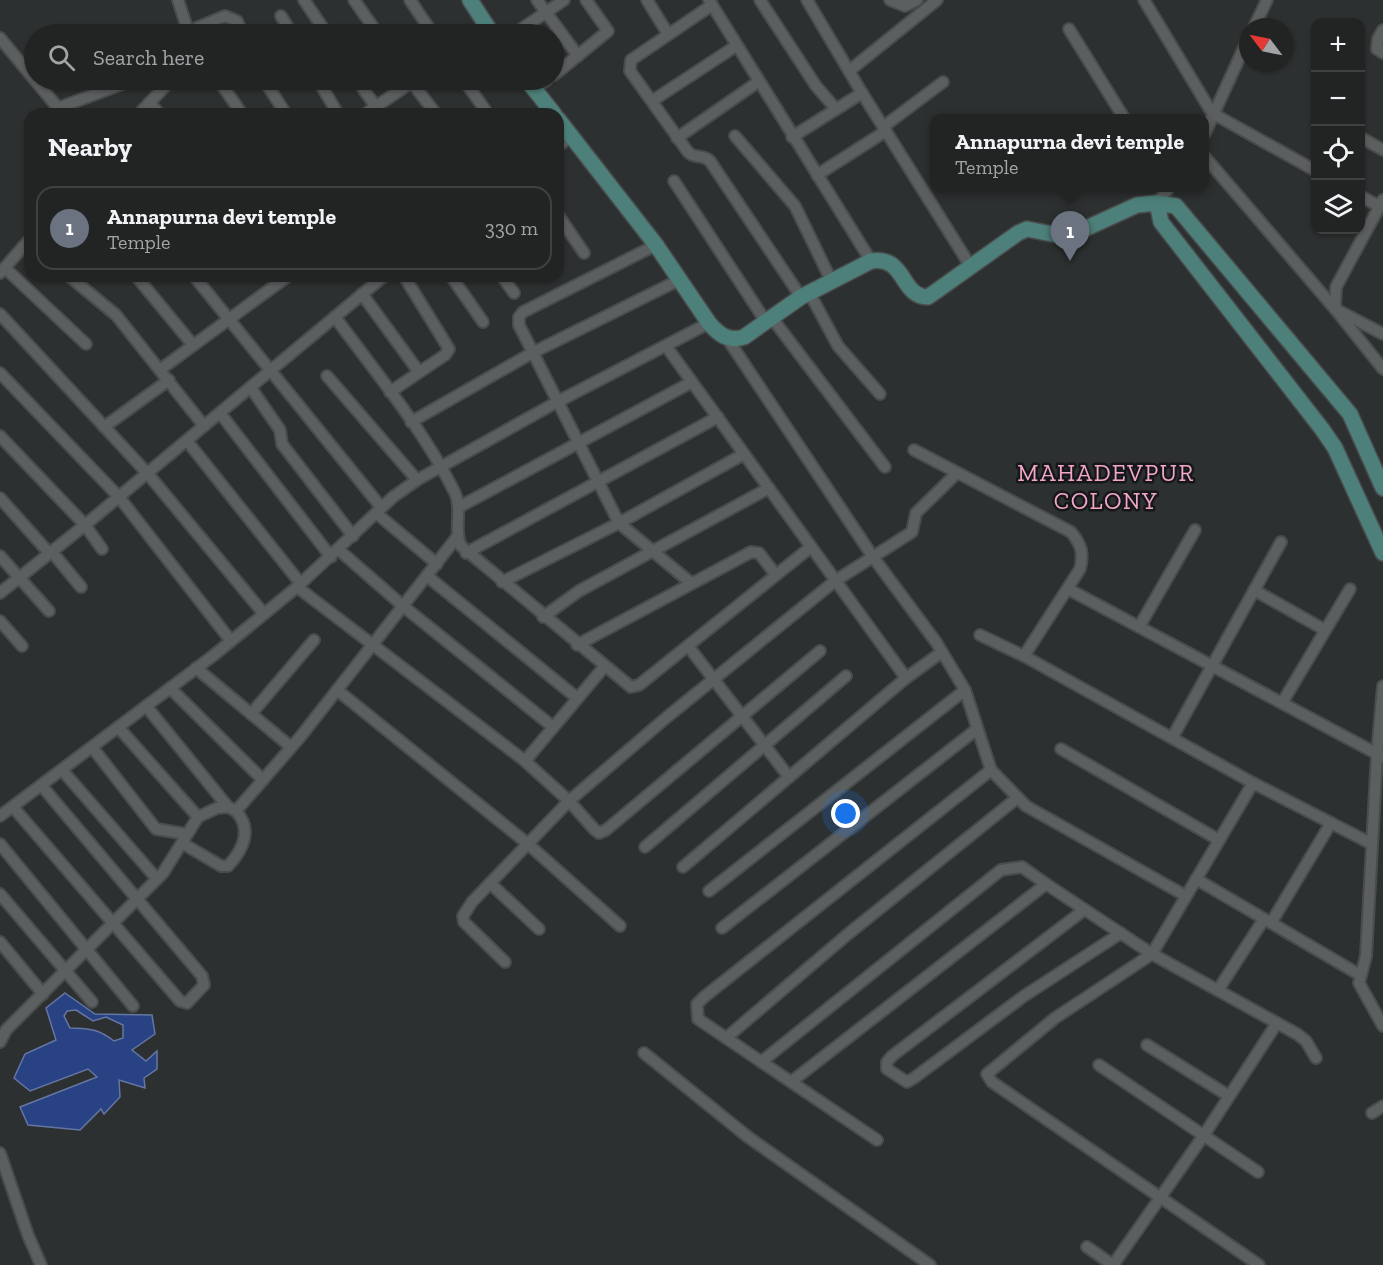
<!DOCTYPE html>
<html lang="en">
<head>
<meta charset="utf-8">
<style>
  :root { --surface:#222424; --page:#2a2c2c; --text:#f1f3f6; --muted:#a2a4a6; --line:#3f4141; --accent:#fb8fc5 }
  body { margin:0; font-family:"Zilla Slab",serif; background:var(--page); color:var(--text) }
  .controls { position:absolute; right:18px; top:18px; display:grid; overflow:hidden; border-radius:12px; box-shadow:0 2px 4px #0004 }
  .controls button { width:54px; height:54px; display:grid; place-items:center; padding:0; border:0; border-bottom:2px solid var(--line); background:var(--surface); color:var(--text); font:30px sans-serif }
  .compass { position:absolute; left:1239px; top:18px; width:54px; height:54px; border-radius:50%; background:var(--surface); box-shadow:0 2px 4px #0004; rotate:302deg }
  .you { position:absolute; left:846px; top:814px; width:21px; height:21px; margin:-15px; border:4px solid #fff; border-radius:50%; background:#1a73e8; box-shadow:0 0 0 9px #1a73e833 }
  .badge { display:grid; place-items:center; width:39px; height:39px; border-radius:50%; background:var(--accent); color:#fff; font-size:20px; font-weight:700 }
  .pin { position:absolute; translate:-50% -50px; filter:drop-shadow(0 2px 3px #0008) }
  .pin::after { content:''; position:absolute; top:32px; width:21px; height:18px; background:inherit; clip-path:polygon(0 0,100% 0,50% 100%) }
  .popup { position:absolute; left:930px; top:114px; width:279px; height:78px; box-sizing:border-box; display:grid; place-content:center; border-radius:12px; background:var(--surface); filter:drop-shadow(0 2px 4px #0005); font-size:20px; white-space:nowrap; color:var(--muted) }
  .popup b { font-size:22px; color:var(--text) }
  .popup::after { content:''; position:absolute; left:50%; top:100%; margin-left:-12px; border:12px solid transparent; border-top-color:var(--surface) }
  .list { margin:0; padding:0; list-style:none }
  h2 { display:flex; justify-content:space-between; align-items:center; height:78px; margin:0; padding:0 24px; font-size:26px }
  h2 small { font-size:20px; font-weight:400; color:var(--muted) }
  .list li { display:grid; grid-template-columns:39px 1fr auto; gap:18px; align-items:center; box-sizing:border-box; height:84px; margin:0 12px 12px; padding:0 12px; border:2px solid var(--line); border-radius:18px }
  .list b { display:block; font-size:22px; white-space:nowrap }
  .list p { margin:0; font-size:20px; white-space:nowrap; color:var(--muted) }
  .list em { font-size:20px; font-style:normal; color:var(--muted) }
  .icon { flex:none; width:33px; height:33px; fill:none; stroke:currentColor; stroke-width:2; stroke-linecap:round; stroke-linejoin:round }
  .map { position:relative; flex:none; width:1383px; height:1265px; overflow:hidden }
  .search { position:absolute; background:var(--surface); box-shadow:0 2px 4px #0004; left:24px; top:24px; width:540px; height:66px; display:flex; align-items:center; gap:15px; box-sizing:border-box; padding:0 21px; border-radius:33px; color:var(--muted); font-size:22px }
  .panel { position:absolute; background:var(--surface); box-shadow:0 2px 4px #0004; left:24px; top:108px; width:540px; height:174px; border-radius:18px }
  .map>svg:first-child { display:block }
  .water { fill:#284283; stroke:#6476a4; stroke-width:1.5; fill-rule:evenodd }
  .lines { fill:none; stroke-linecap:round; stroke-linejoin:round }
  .street-casing { stroke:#494c4c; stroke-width:14 }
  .secondary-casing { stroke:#494c4c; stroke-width:18 }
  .street { stroke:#5c5f5f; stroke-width:10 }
  .secondary { stroke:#4d807a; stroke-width:15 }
  .labels { text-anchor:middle; stroke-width:5; stroke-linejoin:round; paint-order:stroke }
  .neighbourhood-label { font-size:24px; letter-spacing:1.5px; fill:#f2a6ca; stroke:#161718 }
</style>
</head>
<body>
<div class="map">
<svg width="1383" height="1265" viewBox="0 0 1383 1265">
  <rect width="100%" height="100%" fill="#2d3030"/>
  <path class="water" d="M65,993L95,1014L152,1015L155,1034L132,1050L146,1061L157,1051V1069L144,1078L145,1088L119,1080L120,1097L104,1114L101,1109L80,1130L28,1125L20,1107L97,1077L88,1069L30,1091L14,1078L25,1054L56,1040L46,1008ZM76,1010L93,1021L106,1017L123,1025V1038L114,1041C97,1028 89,1029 70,1028L64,1016L67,1011Z"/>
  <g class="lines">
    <g class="street-casing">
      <g id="street">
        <polyline points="178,0 189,34"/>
        <polyline points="304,0 327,34"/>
        <polyline points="354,0 378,34"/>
        <polyline points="410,0 433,34"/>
        <polyline points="537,0 578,56"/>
        <polyline points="647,0 668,34"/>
        <polyline points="709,0 871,261"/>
        <polyline points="760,0 816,86 836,109"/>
        <polyline points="890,0 905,6 917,0"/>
        <polyline points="1144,0 1212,113 1316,171"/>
        <path d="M712,5L631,60L630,71L688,152C694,159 703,154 710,161L801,297"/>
        <polyline points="281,16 292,34"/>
        <polyline points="1254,27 1267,0"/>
        <polyline points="1069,29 1124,118"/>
        <polyline points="1383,30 1378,39 1377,49 1383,53"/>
        <polyline points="189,31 225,16 237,21 243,34"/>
        <polyline points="514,34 564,0"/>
        <polyline points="0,38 34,79"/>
        <polyline points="849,71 937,0"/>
        <polyline points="554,75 608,31 586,0"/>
        <polyline points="35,80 63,114"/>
        <polyline points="264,80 286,114"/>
        <polyline points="318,80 338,114"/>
        <polyline points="357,80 381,114"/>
        <polyline points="410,80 436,114"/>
        <polyline points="464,80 488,114"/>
        <polyline points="222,85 242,114"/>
        <polyline points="535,89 547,80"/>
        <polyline points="862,93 971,267"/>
        <polyline points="652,101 736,46"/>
        <polyline points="149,103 160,114"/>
        <polyline points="58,108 133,80"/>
        <polyline points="139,114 171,80"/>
        <polyline points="365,114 415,80"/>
        <polyline points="883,127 943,82"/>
        <polyline points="1205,133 1248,39"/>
        <polyline points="735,136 795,206 831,280"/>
        <polyline points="792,137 862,93 807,0"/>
        <polyline points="1360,137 1383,150"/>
        <polyline points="677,138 758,82"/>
        <polyline points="558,146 571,137"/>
        <polyline points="1205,157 1335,309 1383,334"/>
        <polyline points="817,175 886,131"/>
        <polyline points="674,181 766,322"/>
        <polyline points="1360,196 1379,206"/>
        <polyline points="1383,200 1336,287 1335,309 1383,369"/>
        <polyline points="1157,203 1169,188"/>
        <polyline points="558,215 584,253"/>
        <polyline points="656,245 523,312 519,317 519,325 619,523 691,583"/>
        <polyline points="5,268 86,344"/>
        <polyline points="0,273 30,239"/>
        <polyline points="69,276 116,315 204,426"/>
        <polyline points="136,276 193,345"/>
        <polyline points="194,276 381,507"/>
        <polyline points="451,276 483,322"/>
        <polyline points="502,276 514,293"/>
        <polyline points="809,292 838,346 880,394"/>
        <polyline points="362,294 419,372"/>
        <polyline points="0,314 148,474 264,614"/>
        <path d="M335,317C376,373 424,430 455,493C463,510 453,529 461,546L631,687L639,685L811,547"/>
        <polyline points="772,318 885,467"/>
        <polyline points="727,338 873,557 936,642 965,690 991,770 1026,806 1186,896"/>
        <polyline points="666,346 906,678 683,867"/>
        <polyline points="161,369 288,276"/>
        <polyline points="0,373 119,497 231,641"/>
        <polyline points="327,376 417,480"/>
        <polyline points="251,388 280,430 282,444 353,536"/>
        <polyline points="390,392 445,355 449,349 404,276"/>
        <polyline points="220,413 331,557"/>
        <polyline points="411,422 532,353 681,279"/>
        <polyline points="104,427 169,380"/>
        <polyline points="0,436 85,525 384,276"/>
        <polyline points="187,441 301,584"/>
        <path d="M914,450L1071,532C1081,544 1084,553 1080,569L1024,656"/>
        <polyline points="0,498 50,554"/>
        <polyline points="459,507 692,382"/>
        <polyline points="376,513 437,564"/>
        <polyline points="339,550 403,606 553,727"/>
        <polyline points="52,552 81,587"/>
        <polyline points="466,553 718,417"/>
        <polyline points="0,556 49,611"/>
        <polyline points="427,576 577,698"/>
        <polyline points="502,582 619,523 744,454"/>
        <polyline points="297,587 525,761 569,801 667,717 835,581 912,532 916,513 957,473"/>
        <polyline points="1068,589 1383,757"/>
        <polyline points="1254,590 1325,630"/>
        <polyline points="0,593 85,525 102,549"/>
        <polyline points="543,617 579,591 769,488"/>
        <polyline points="0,621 22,646"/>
        <polyline points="1139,627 1195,530"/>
        <polyline points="980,635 1024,656 1253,783 1372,844"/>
        <polyline points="577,645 751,552 759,553 776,575"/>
        <polyline points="688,646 789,777"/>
        <polyline points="196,668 291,747"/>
        <polyline points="906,678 942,652"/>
        <polyline points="1383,686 1377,754 1366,956 1359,983 1383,1026"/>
        <polyline points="170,688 263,780"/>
        <polyline points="337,690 528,844 620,926"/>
        <polyline points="1282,703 1350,589"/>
        <polyline points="146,706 228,807"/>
        <polyline points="251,714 314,640"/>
        <polyline points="118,727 198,817"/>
        <polyline points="1172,738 1281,542"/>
        <polyline points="92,747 156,829 186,834"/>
        <polyline points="1061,749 1219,840"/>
        <polyline points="525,761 604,667"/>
        <polyline points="62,770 157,879"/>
        <polyline points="1253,783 1152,954 1055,1018 987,1074 992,1082 1259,1265"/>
        <polyline points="13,807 180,1001 187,1003 204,985 202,976 41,785"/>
        <polyline points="0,816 214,655 297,587 393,497 417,480 557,402 709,323"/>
        <path d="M182,843L221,866H228C243,850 253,830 236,811"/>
        <polyline points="0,844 133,1006"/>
        <polyline points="645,847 846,676"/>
        <polyline points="1196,879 1360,975"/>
        <polyline points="490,883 539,929"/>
        <polyline points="709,891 965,690"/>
        <polyline points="0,894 92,1002"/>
        <polyline points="1084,910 892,1056 887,1062 887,1069 907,1082 914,1078 1024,996 1121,933"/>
        <polyline points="1271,923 1331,823"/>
        <polyline points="722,928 977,729"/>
        <polyline points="0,942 43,994"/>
        <polyline points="505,962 464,922 463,916 472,902 569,801 594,829 599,833 606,830 820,651"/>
        <polyline points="1218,990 1264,919"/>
        <polyline points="726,1038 848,934 1016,799"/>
        <polyline points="0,1042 6,1030 163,873 198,817 217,808 228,807 236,811 301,736 457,537"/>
        <polyline points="1147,1045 1229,1096"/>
        <polyline points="644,1053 748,1137 930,1265"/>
        <polyline points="761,1062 1001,870 1022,867 1046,884"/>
        <polyline points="1099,1065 1258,1172"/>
        <polyline points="791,1082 1046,884 1152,954 1297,1034 1306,1041 1316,1058"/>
        <polyline points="1372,1113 1383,1106"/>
        <polyline points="877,1140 698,1019 697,1004 704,997 991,770"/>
        <polyline points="0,1153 28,1235 41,1265"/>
        <polyline points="1087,1247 1113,1265"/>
        <polyline points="1113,1265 1204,1135 1277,1023"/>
      </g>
    </g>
    <g class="secondary-casing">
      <g id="secondary">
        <polyline points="470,0 492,34"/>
        <polyline points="527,80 554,114"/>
        <path d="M558,119L656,245L709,323C719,335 729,342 744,337L801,297L871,261C906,255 900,297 928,297L1018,233L1027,229L1067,237L1137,205L1157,203L1176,206L1350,414L1383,488"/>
        <polyline points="1157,203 1161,222 1322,429 1335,448 1383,553"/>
      </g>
    </g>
    <use href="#street" class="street"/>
    <use href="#secondary" class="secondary"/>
  </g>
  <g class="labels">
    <g class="neighbourhood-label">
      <text x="1106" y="481">MAHADEVPUR<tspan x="1106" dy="28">COLONY</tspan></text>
    </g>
  </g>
</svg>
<div class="controls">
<button>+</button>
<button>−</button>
<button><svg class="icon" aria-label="locate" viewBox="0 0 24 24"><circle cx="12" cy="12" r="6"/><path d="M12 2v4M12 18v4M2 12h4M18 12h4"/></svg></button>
<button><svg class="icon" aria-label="layers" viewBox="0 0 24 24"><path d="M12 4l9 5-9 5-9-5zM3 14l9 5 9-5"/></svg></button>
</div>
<svg class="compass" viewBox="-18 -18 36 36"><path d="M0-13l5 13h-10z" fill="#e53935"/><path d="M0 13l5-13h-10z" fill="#a2a4a6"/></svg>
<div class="you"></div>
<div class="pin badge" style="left:1070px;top:261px;background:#6b7280">1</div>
<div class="popup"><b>Annapurna devi temple</b>Temple</div>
<div class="search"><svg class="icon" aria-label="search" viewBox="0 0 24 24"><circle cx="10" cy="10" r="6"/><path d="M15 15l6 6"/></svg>Search here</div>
<section class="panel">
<h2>Nearby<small></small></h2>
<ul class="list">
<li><span class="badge" style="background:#6b7280">1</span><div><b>Annapurna devi temple</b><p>Temple</p></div><em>330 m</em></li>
</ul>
</section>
</div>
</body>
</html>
